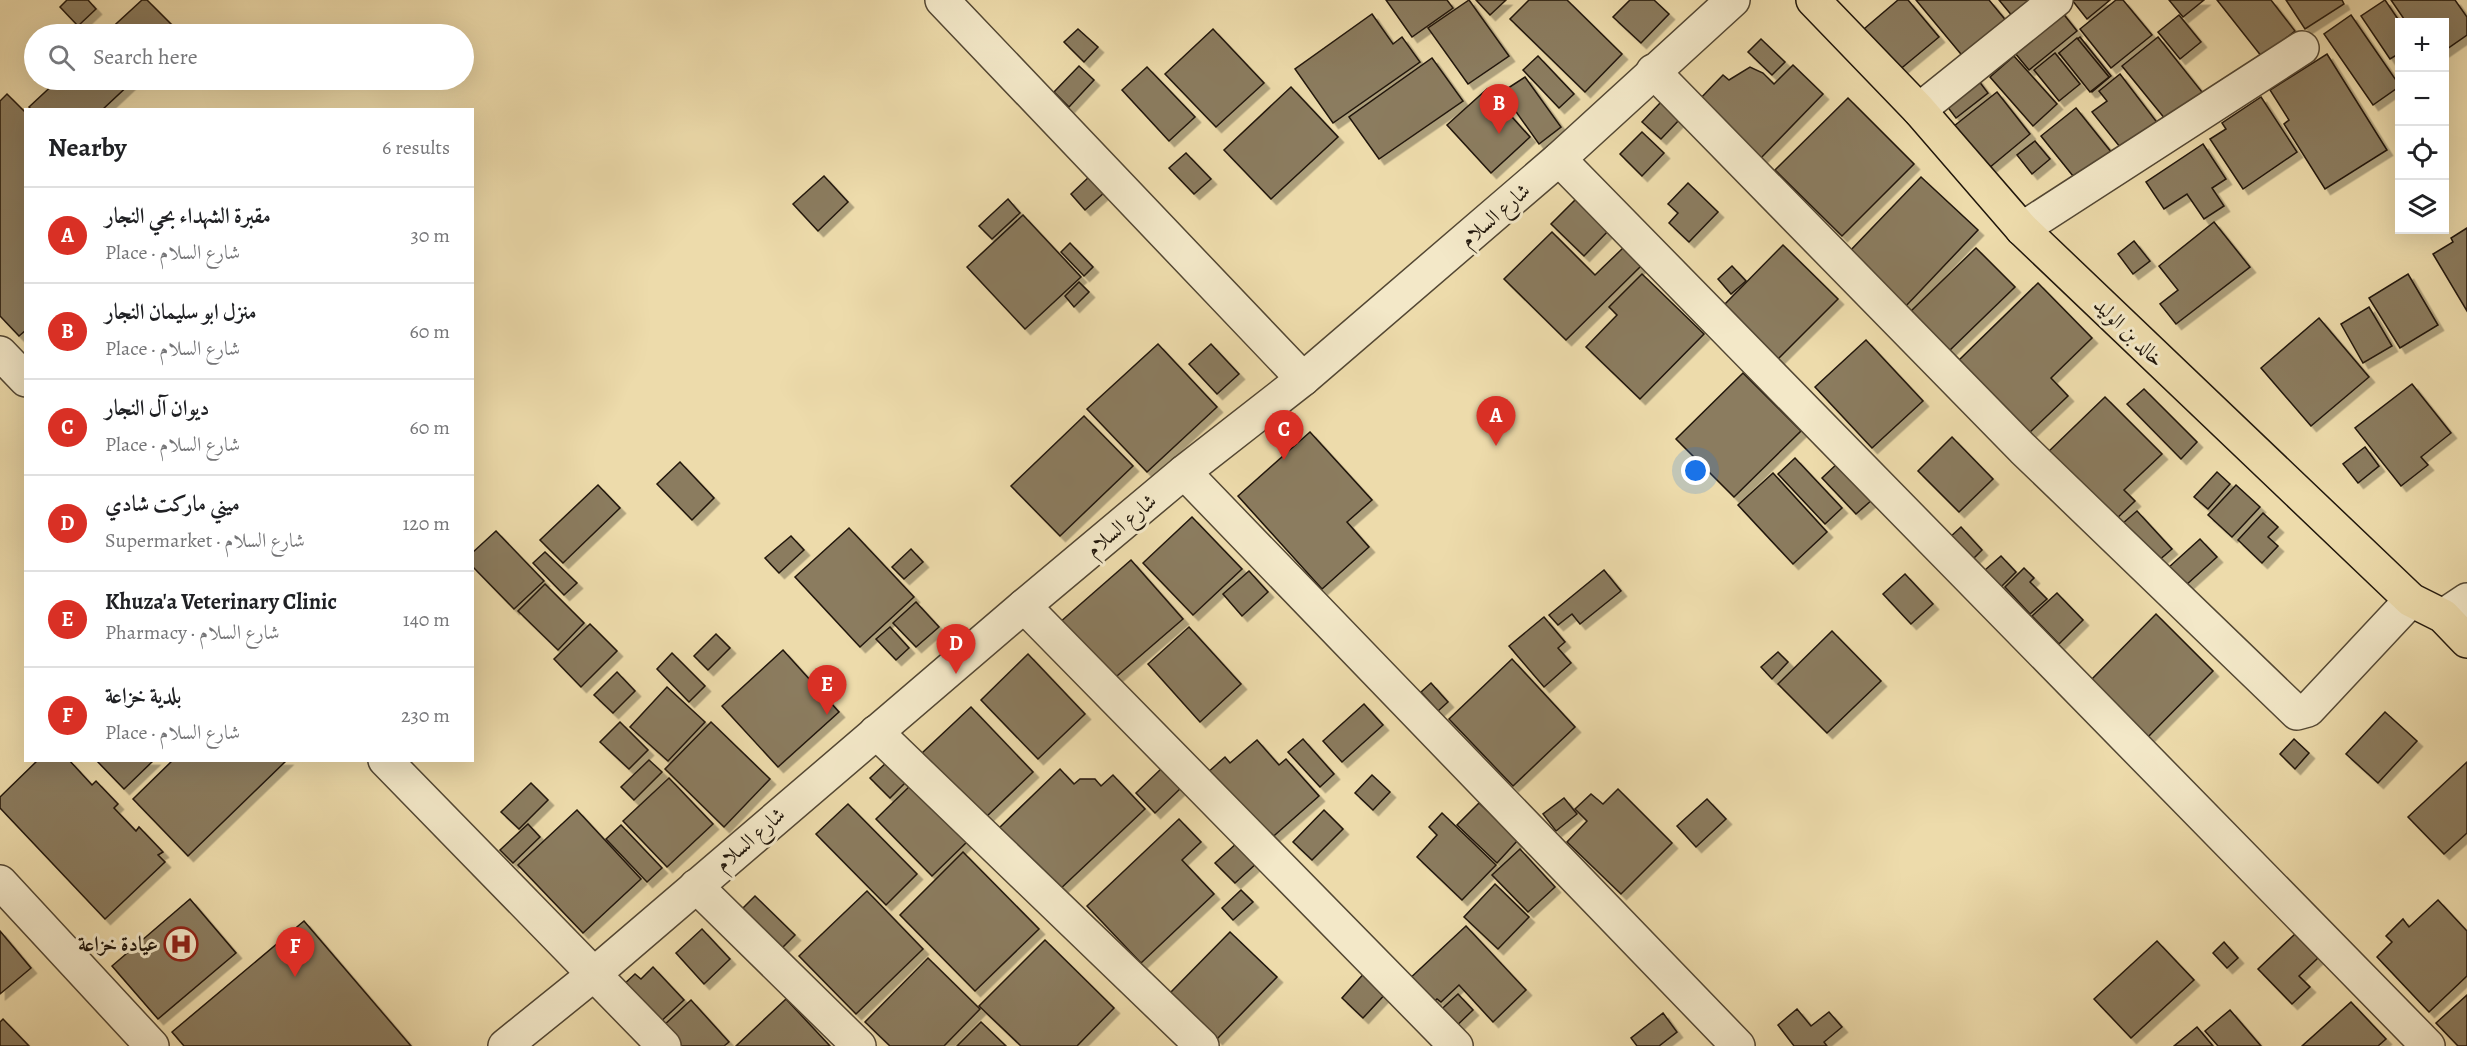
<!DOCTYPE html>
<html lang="en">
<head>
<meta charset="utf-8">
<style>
  :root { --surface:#fff; --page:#f2f2f2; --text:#202124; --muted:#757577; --line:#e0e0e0; --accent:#d93025 }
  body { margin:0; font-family:Alegreya,Amiri,serif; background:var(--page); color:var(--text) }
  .controls { position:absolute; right:18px; top:18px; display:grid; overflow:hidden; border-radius:0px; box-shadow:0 6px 24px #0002 }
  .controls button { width:54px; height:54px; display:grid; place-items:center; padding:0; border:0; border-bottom:2px solid var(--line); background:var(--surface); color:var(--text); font:30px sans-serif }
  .you { position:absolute; left:1696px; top:471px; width:21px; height:21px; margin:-15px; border:4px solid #fff; border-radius:50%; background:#1a73e8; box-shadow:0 0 0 9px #1a73e833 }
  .badge { display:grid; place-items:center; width:39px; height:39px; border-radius:50%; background:var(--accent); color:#fff; font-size:20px; font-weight:700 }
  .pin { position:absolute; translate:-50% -50px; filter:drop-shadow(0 2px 3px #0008) }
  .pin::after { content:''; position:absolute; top:32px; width:21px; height:18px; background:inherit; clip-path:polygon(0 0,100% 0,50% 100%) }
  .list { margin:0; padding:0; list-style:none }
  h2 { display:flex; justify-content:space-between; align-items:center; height:78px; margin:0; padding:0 24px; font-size:26px }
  h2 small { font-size:20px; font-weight:400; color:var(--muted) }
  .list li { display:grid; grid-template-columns:39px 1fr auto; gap:18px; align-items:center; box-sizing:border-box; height:96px; padding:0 24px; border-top:2px solid var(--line) }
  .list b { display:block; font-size:22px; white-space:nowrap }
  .list p { margin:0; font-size:20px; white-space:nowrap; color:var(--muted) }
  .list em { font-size:20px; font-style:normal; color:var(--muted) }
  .icon { flex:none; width:33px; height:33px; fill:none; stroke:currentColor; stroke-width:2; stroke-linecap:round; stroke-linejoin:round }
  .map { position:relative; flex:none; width:2467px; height:1046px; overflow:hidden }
  .search { position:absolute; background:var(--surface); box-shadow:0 6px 24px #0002; left:24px; top:24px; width:450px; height:66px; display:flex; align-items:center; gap:15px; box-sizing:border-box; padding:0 21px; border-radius:33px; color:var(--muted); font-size:22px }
  .panel { position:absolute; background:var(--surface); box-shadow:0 6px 24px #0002; left:24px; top:108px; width:450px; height:654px; border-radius:0px }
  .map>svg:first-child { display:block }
  .building { fill:#8b7c5e; stroke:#20160b; stroke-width:1.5; filter:url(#shadow) }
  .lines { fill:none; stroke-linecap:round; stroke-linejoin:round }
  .minor-casing { stroke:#534733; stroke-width:36 }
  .major-casing { stroke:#20160b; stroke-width:36 }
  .minor { stroke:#f3e8c8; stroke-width:33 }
  .major { stroke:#eddbab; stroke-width:33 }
  .labels { text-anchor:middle; stroke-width:6; stroke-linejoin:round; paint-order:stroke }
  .street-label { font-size:21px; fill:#20160b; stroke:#f3e8c8 }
  .poi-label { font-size:21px; font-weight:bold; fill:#20160b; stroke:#f3e8c8; text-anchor:end }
</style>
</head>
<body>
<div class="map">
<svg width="2467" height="1046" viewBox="0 0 2467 1046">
  <defs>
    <filter id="shadow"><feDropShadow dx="5.5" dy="5.5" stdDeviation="0" flood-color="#0004"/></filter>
  </defs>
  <rect width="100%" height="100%" fill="#eddbab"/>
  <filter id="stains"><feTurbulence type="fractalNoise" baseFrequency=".00333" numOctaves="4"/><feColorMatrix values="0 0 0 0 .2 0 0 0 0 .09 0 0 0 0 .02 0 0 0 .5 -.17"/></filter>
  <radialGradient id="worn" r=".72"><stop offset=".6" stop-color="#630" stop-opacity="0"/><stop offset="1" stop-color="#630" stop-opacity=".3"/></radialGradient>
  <g class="building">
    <polygon points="67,0 88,0 96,9 78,26 60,7"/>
    <polygon points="142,0 147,0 181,34 105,34"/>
    <polygon points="1386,0 1447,0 1453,8 1412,37"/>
    <polygon points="1469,0 1509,56 1468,84 1428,28"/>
    <polygon points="1476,0 1506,0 1490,15"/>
    <polygon points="1529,0 1567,0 1622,54 1585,92 1510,19"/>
    <polygon points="1630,0 1654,0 1669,14 1641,43 1613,17"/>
    <polygon points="1898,0 1908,0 1939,37 1892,76 1858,34"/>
    <polygon points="1916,0 1989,0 2008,23 1965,59"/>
    <polygon points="1999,0 2035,0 2013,17"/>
    <polygon points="2072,0 2110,0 2087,19"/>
    <polygon points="2116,0 2123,0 2152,35 2111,68 2080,29"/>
    <polygon points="2169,0 2204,0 2183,17"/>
    <polygon points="2217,0 2271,0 2295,31 2262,57"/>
    <polygon points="2286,0 2342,0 2344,4 2305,29"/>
    <polygon points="2385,0 2400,22 2400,53 2390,59 2361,16"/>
    <polygon points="2391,0 2455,0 2467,17 2467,35 2444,51 2444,22 2406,22"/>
    <polygon points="2058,7 2077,31 2029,70 2010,47"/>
    <polygon points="1372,14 1393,44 1402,37 1420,62 1333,123 1295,69"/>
    <polygon points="2179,15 2201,42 2180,59 2158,32"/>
    <polygon points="2351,15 2400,86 2373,105 2324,34"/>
    <polygon points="1078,29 1098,47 1084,62 1064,42"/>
    <polygon points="1213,29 1264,83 1216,127 1165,74"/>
    <polygon points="2080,37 2111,76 2092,92 2059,53"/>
    <polygon points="2158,37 2206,97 2170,125 2122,66"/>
    <polygon points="2077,38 2109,77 2090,92 2059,53"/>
    <polygon points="1761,39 1785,62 1772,75 1748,52"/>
    <polygon points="2055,53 2080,84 2059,101 2034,70"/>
    <polygon points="2327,54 2387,150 2325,189 2284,124 2289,120 2270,90"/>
    <polygon points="1538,56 1574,94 1559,108 1523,70"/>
    <polygon points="2014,56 2057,104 2033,126 1990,77"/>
    <polygon points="1432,58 1463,101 1379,159 1349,117"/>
    <polygon points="1793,65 1823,94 1758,161 1697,102 1723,75 1729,80 1750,67 1763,73 1774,84"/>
    <polygon points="1079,66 1094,80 1069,107 1054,92"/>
    <polygon points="1147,67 1195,117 1169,141 1122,90"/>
    <polygon points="1972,72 1988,93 1956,118 1940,97"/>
    <polygon points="2120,74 2159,125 2124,152 2092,112 2107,101 2099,91"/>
    <polygon points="1525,77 1561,127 1539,144 1502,92"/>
    <polygon points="58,80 134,80 102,110 32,110 29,107"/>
    <polygon points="1291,87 1338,137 1271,199 1224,150"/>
    <polygon points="1487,89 1530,137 1491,173 1447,125"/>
    <polygon points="1997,92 2030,134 1989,168 1954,126"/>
    <polygon points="7,94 26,113 26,330 19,336 0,316 0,101"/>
    <polygon points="2261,97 2297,152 2243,189 2210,139 2226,129 2222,123"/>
    <polygon points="1848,98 1914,164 1842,236 1775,170"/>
    <polygon points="1661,102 1680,119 1661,139 1642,122"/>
    <polygon points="2076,108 2116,158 2081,186 2041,136"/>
    <polygon points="1642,132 1664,153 1642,176 1620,154"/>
    <polygon points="2035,141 2050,159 2032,174 2017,155"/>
    <polygon points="2203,144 2226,179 2212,188 2224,206 2204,219 2187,194 2164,209 2146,182"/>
    <polygon points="1186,153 1211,179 1194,194 1169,168"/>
    <polygon points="1091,175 1106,191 1085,210 1071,194"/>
    <polygon points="824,176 848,202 818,231 793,204"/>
    <polygon points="1921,177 1978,230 1905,307 1848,253"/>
    <polygon points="1688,183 1718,212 1689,242 1669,223 1678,213 1668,204"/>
    <polygon points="1578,197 1610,229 1584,256 1551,224"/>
    <polygon points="1008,199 1020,213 992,239 979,226"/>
    <polygon points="1023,215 1081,277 1025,329 967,267"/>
    <polygon points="2214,222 2250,267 2176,324 2160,304 2178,290 2159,266"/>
    <polygon points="2467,228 2467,311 2433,254 2453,242 2451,238"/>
    <polygon points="1552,232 1595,275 1623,248 1641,266 1566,340 1504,279"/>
    <polygon points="2134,241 2150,261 2133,274 2118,254"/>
    <polygon points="1070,243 1093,267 1084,276 1061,252"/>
    <polygon points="1783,245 1838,299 1778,359 1723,306"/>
    <polygon points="1976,248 2015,287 1948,352 1910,312"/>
    <polygon points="1732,266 1746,281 1731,294 1718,279"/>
    <polygon points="1642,274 1704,334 1640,399 1586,347 1617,315 1609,307"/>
    <polygon points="2408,274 2438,325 2400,348 2369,298"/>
    <polygon points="1079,282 1089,292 1074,307 1065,296"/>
    <polygon points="2038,283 2092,338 2051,378 2068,396 2028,434 1957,362"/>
    <polygon points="2369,307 2392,346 2363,363 2341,324"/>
    <polygon points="2319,318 2369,377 2311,426 2261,368"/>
    <polygon points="1866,340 1923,401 1872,448 1815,387"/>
    <polygon points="1158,344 1217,407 1147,472 1087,409"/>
    <polygon points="1211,344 1239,374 1217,394 1189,364"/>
    <polygon points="1743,373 1801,431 1734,497 1676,439"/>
    <polygon points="2412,384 2451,433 2421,457 2428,465 2401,486 2355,428"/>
    <polygon points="2144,389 2197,442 2181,459 2127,404"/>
    <polygon points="2105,397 2162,454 2124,490 2135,501 2112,523 2045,455"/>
    <polygon points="1084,416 1133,466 1060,536 1011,486"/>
    <polygon points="1310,432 1372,500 1347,522 1369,547 1322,589 1238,496"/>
    <polygon points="1952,437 1993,479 1959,512 1918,471"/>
    <polygon points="2365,447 2379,466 2358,483 2343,464"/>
    <polygon points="1795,458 1842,508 1825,524 1778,474"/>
    <polygon points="680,462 714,498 692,520 657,484"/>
    <polygon points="1839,462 1873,499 1856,514 1822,478"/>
    <polygon points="2217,472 2230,484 2208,509 2194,497"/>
    <polygon points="1773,473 1827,532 1793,564 1738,505"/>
    <polygon points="598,485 620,508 563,563 540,540"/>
    <polygon points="2236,485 2260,507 2232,537 2208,515"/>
    <polygon points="2137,511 2172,549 2157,562 2122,524"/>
    <polygon points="2263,513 2278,527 2268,537 2278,546 2262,563 2238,540"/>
    <polygon points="1192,517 1242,569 1193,615 1143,563"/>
    <polygon points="1961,527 1982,550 1970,562 1948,539"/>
    <polygon points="849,528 914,597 860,647 795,577"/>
    <polygon points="496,531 544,581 514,609 472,566 472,553"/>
    <polygon points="791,536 804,550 779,573 765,558"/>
    <polygon points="2200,539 2217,557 2185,586 2168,568"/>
    <polygon points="911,549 923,562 904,579 892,567"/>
    <polygon points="545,552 577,583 564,595 533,563"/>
    <polygon points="2001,556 2016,572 2001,587 1985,570"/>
    <polygon points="1131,560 1183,619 1110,682 1059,623"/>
    <polygon points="2024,568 2034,578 2030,582 2047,599 2030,614 2005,587"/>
    <polygon points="1604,570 1621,591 1580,624 1572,614 1558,625 1549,615"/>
    <polygon points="1249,571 1268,592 1242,616 1223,594"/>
    <polygon points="1905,574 1933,604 1911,624 1883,594"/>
    <polygon points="545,584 584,623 558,650 518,611"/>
    <polygon points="2057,593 2083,620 2059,644 2032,616"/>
    <polygon points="916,602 939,627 916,647 893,623"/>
    <polygon points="2156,614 2213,671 2148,737 2090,681"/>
    <polygon points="1544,617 1565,642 1558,648 1571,663 1544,687 1509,646"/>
    <polygon points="590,624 617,651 581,687 554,659"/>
    <polygon points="890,627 909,648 896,660 876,639"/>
    <polygon points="1189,627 1241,684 1200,722 1148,664"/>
    <polygon points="1832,631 1881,681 1827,733 1778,684"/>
    <polygon points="716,634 730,648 708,670 694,656"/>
    <polygon points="783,650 839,712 778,767 722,706"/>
    <polygon points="1778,652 1788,662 1772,679 1761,667"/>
    <polygon points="672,653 705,686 689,702 657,669"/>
    <polygon points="1028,654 1085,714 1038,759 981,700"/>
    <polygon points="1512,659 1575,727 1513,786 1449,719"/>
    <polygon points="617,672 635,691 613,713 594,695"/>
    <polygon points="1431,683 1448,702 1438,711 1421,692"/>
    <polygon points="667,687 705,722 668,761 630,727"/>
    <polygon points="1364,704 1383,725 1342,762 1323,741"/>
    <polygon points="971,707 1033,772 985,818 922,753"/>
    <polygon points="2385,712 2417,741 2378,783 2346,754"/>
    <polygon points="620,722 648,750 629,769 600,742"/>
    <polygon points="711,722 770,779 724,827 665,769"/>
    <polygon points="1303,739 1334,774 1320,787 1288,752"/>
    <polygon points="2294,739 2309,753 2295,769 2280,754"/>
    <polygon points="1257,740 1279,765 1286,759 1319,796 1267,842 1206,774 1225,757 1230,763"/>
    <polygon points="38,760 69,760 92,785 96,781 118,804 114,808 136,831 139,827 163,852 158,855 165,862 105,919 0,808 0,797"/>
    <polygon points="96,760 154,760 124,789"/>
    <polygon points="173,760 287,760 188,856 133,799"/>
    <polygon points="649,760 662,772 634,800 621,787"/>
    <polygon points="887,762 906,782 890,798 870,778"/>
    <polygon points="2467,762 2467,833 2444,854 2408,817"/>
    <polygon points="1163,767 1182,787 1155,813 1136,793"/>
    <polygon points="1060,769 1074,784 1080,779 1095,779 1101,786 1113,775 1145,809 1057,892 998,829"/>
    <polygon points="1372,775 1390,792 1373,810 1355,793"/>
    <polygon points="669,778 713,824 667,867 623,821"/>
    <polygon points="914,782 970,839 932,876 876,819"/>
    <polygon points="531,783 548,800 519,829 501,812"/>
    <polygon points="1618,789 1672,843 1621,894 1567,842 1587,821 1575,809 1591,794 1603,804"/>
    <polygon points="1564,798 1577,814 1556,831 1543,814"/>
    <polygon points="1707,799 1726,819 1696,847 1677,826"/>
    <polygon points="1479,803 1518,840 1497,863 1457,825"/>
    <polygon points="848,804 917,874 886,905 816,834"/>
    <polygon points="577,810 641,879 583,933 518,865"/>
    <polygon points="1324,810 1343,829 1312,860 1293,842"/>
    <polygon points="1442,813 1496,865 1462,900 1417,857 1437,835 1429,827"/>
    <polygon points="1179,819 1201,842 1182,860 1214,894 1141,963 1087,906"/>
    <polygon points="528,824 540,837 513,863 500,850"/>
    <polygon points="621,825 662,868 647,882 606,839"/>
    <polygon points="1238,842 1258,862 1235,883 1215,863"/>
    <polygon points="1520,849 1555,887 1528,912 1492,875"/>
    <polygon points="963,852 1039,929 975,991 900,915"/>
    <polygon points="1495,884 1529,917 1498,949 1464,917"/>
    <polygon points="1241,890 1253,902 1233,920 1222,908"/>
    <polygon points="867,891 923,949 856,1014 799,956"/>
    <polygon points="755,896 795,935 775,955 735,916"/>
    <polygon points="190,899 236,953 158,1019 112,966"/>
    <polygon points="2438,900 2467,931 2467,976 2429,1012 2377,957 2392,942 2386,936 2403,919 2409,927"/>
    <polygon points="304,921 411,1046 184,1046 172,1032"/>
    <polygon points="1466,926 1526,990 1493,1022 1459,985 1441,1002 1437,999 1429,1006 1406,982"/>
    <polygon points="702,929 730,959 704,984 676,953"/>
    <polygon points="0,931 31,968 0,994"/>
    <polygon points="1230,932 1277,977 1217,1039 1169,994"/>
    <polygon points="2295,934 2318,958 2299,976 2310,987 2292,1004 2258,969"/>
    <polygon points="1045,940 1114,1008 1077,1046 1021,1046 979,1006"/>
    <polygon points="2157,941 2194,980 2131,1038 2094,999"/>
    <polygon points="2224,942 2238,958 2227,968 2213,953"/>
    <polygon points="928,958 980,1009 944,1046 890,1046 865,1022"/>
    <polygon points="653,967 684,1000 657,1025 621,987 635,974 641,979"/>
    <polygon points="1367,970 1389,990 1363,1018 1342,998"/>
    <polygon points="1458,994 1473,1010 1449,1033 1433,1017"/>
    <polygon points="2467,995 2467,1046 2458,1046 2436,1023"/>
    <polygon points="786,999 830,1046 736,1046"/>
    <polygon points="691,1000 729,1042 724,1046 680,1046 662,1027"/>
    <polygon points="2351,1002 2386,1039 2378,1046 2302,1046"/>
    <polygon points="1797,1009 1811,1026 1829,1012 1842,1027 1824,1042 1827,1046 1794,1046 1778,1025"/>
    <polygon points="2230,1010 2261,1046 2218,1046 2205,1031"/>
    <polygon points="1663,1013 1677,1032 1659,1046 1637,1046 1631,1038"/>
    <polygon points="3,1019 29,1046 0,1046 0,1022"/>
    <polygon points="981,1022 1006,1046 957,1046"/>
    <polygon points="2197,1027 2213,1046 2174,1046"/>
  </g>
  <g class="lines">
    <g class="minor-casing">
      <g id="minor">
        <polyline points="942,0 1303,379"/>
        <polyline points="1653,71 2023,449 2297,713 2308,710 2411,600"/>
        <polyline points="1919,110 2056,0"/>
        <polyline points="1559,159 2428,1046"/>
        <polyline points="2022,229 2302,48"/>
        <polyline points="0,353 26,380"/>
        <polyline points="1184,472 1738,1046"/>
        <polyline points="1024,606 1456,1046"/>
        <polyline points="2443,616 2467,600"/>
        <polyline points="876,732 1202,1046"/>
        <polyline points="385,760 664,1046"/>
        <polyline points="0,882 152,1046"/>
        <polyline points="696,886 859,1046"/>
        <polyline points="505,1046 593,975 1024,606 1184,472 1303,379 1559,159 1733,0"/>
      </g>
    </g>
    <g class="major-casing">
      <polyline id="major" points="1813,0 1919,110 2022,229 2411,600 2443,616 2467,641"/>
    </g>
    <use href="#minor" class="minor"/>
    <use href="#major" class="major"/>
  </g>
  <defs>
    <g id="hospital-ring" transform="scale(1.725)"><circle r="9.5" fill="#f3e8c8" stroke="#8f2418" stroke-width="1.5"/><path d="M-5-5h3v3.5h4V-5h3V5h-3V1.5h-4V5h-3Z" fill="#8f2418"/></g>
  </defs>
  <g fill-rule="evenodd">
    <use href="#hospital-ring" x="181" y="944"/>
  </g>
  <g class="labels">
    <g class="street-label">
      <text transform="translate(1495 215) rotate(-41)" y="7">شارع السلام</text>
      <text transform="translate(2129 332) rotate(44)" y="7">خالد بن الوليد</text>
      <text transform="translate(1121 525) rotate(-40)" y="7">شارع السلام</text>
      <text transform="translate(750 839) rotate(-41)" y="7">شارع السلام</text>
    </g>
    <g class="poi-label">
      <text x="158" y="951">عيادة خزاعة</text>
    </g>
  </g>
  <rect width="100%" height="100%" filter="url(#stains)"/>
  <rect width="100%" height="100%" fill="url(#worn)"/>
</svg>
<div class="controls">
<button>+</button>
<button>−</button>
<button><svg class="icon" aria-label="locate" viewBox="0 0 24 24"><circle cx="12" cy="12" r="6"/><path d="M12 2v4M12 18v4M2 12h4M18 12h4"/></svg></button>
<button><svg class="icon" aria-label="layers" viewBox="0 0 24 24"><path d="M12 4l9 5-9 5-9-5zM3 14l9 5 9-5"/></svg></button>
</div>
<div class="you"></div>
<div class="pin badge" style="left:1496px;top:446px">A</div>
<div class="pin badge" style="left:1499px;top:134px">B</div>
<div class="pin badge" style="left:1284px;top:460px">C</div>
<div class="pin badge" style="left:956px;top:674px">D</div>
<div class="pin badge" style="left:827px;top:715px">E</div>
<div class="pin badge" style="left:295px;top:977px">F</div>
<div class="search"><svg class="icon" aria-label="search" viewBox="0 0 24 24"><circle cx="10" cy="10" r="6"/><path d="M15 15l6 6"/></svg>Search here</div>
<section class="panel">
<h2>Nearby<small>6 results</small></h2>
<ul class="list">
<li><span class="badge">A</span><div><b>مقبرة الشهداء بحي النجار</b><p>Place · شارع السلام</p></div><em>30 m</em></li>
<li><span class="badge">B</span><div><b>منزل ابو سليمان النجار</b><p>Place · شارع السلام</p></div><em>60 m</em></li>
<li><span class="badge">C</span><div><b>ديوان آل النجار</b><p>Place · شارع السلام</p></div><em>60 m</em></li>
<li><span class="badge">D</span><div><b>ميني ماركت شادي</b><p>Supermarket · شارع السلام</p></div><em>120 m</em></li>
<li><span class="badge">E</span><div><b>Khuza'a Veterinary Clinic</b><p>Pharmacy · شارع السلام</p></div><em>140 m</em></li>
<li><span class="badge">F</span><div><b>بلدية خزاعة</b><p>Place · شارع السلام</p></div><em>230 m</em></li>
</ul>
</section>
</div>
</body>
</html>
